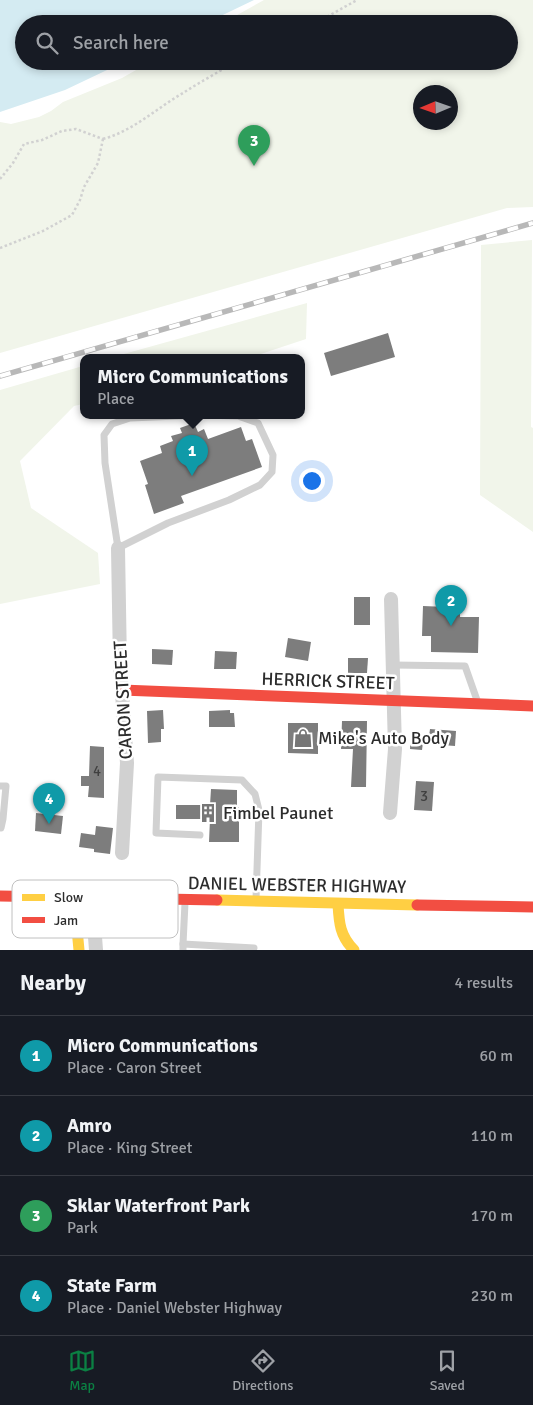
<!DOCTYPE html>
<html lang="en">
<head>
<meta charset="utf-8">
<style>
  :root { --surface:#171b24; --page:#242831; --text:#f1f3f6; --muted:#9ea1a6; --line:#363941; --accent:#0b8043 }
  body { margin:0; font-family:Signika,sans-serif; background:var(--page); color:var(--text) }
  .compass { position:absolute; left:413px; top:85px; width:45px; height:45px; border-radius:50%; background:var(--surface); box-shadow:0 2px 8px #0003; rotate:268deg }
  .you { position:absolute; left:311px; top:480px; width:18px; height:18px; margin:-12px; border:4px solid #fff; border-radius:50%; background:#1a73e8; box-shadow:0 0 0 8px #1a73e833 }
  .badge { display:grid; place-items:center; width:32px; height:32px; border-radius:50%; background:var(--accent); color:#fff; font-size:16px; font-weight:700 }
  .pin { position:absolute; translate:-50% -41px; filter:drop-shadow(0 1px 2px #0008) }
  .pin::after { content:''; position:absolute; top:26px; width:18px; height:15px; background:inherit; clip-path:polygon(0 0,100% 0,50% 100%) }
  .popup { position:absolute; left:80px; top:354px; width:225px; height:65px; box-sizing:border-box; display:grid; place-content:center; border-radius:10px; background:var(--surface); filter:drop-shadow(0 1px 4px #0005); font-size:16px; white-space:nowrap; color:var(--muted) }
  .popup b { font-size:19px; color:var(--text) }
  .popup::after { content:''; position:absolute; left:50%; top:100%; margin-left:-10px; border:10px solid transparent; border-top-color:var(--surface) }
  .list { margin:0; padding:0; list-style:none }
  h2 { display:flex; justify-content:space-between; align-items:center; height:65px; margin:0; padding:0 20px; font-size:21px }
  h2 small { font-size:16px; font-weight:400; color:var(--muted) }
  .list li { display:grid; grid-template-columns:32px 1fr auto; gap:15px; align-items:center; box-sizing:border-box; height:80px; padding:0 20px; border-top:1px solid var(--line) }
  .list b { display:block; font-size:19px; white-space:nowrap }
  .list p { margin:0; font-size:16px; white-space:nowrap; color:var(--muted) }
  .list em { font-size:16px; font-style:normal; color:var(--muted) }
  .icon { flex:none; width:28px; height:28px; fill:none; stroke:currentColor; stroke-width:2; stroke-linecap:round; stroke-linejoin:round }
  .map { position:relative; flex:none; width:533px; height:950px; overflow:hidden }
  .search { position:absolute; background:var(--surface); box-shadow:0 2px 8px #0003; left:15px; right:15px; top:15px; height:55px; display:flex; align-items:center; gap:12px; box-sizing:border-box; padding:0 18px; border-radius:28px; color:var(--muted); font-size:19px }
  .sheet { height:385px; background:var(--surface) }
  nav { display:flex; justify-content:space-around; align-items:center; box-sizing:border-box; height:70px; border-top:1px solid var(--line); background:var(--surface); font-size:14px; color:var(--muted) }
  nav a { display:grid; justify-items:center; gap:2px }
  nav .on { color:var(--accent) }
  .map>svg:first-child { display:block }
  .green { fill:#f1f5ea; fill-rule:evenodd }
  .water { fill:#d4ebf2 }
  .building { fill:#7d7d7d }
  .lines { fill:none; stroke-linecap:round; stroke-linejoin:round }
  .path { stroke:#d1d1d1; stroke-width:2.5; stroke-dasharray:2.5 2.5; stroke-linecap:butt }
  .lane { stroke:#d1d1d1; stroke-width:7 }
  .street { stroke:#d1d1d1; stroke-width:14 }
  .slow { stroke:#ffcf43; stroke-width:11 }
  .jam { stroke:#f24e42; stroke-width:11 }
  .rail-casing { stroke:#b8b8b8; stroke-width:5.5 }
  .rail { stroke:#fff; stroke-width:4; stroke-dasharray:11; stroke-linecap:butt }
  .labels { text-anchor:middle; stroke-width:5; stroke-linejoin:round; paint-order:stroke }
  .number-label { font-size:15px; fill:#404040 }
  .street-label { font-size:18px; fill:#2c2c2c; stroke:#fff }
  .poi-label { font-size:18px; fill:#2c2c2c; stroke:#fff; text-anchor:start }
  .key { fill:#fff; stroke:#c0c0c0; stroke-width:1 }
  .key-label { font-size:14px; fill:#2c2c2c }
</style>
</head>
<body>
<div class="map">
<svg width="533" height="950" viewBox="0 0 533 950">
  <rect width="100%" height="100%" fill="#fff"/>
  <g class="green">
    <path d="M264,0H533V207L507,208L0,353V122L11,124L39,117L51,111L63,102L122,78L152,61H509V24H221ZM450,92V122H420V92Z"/>
    <polygon points="532,240 531,427 533,428 533,532 480,495 481,245"/>
    <polygon points="307,303 306,339 252,357 113,357"/>
    <polygon points="83,366 83,404 74,406 20,461 31,508 98,553 100,584 0,604 0,390"/>
  </g>
  <polygon class="water" points="0,0 254,0 204,24 24,24 24,61 126,61 65,90 0,112"/>
  <g class="building">
    <polygon points="388,333 395,357 331,376 324,353"/>
    <polygon points="194,423 198,432 204,429 208,439 241,427 246,441 252,439 262,467 181,496 184,503 154,514 145,485 148,484 140,461 162,453 160,446 173,441 171,436 182,433 180,428"/>
    <rect x="354" y="597" width="16" height="28"/>
    <polygon points="423,606 447,607 446,611 460,611 460,617 479,617 478,653 431,652 431,636 422,636"/>
    <polygon points="288,638 311,642 308,661 285,657"/>
    <polygon points="152,649 173,650 172,665 152,664"/>
    <polygon points="215,651 237,652 236,669 214,669"/>
    <polygon points="348,658 368,658 367,673 348,673"/>
    <polygon points="163,710 164,729 161,729 161,742 148,743 147,711"/>
    <polygon points="230,710 230,713 234,713 235,727 209,727 209,711"/>
    <polygon points="342,721 367,721 366,787 351,787 353,749 341,749"/>
    <polygon points="288,723 318,723 318,754 288,753"/>
    <polygon points="430,729 456,731 455,746 428,744"/>
    <polygon points="411,734 424,735 422,750 410,749"/>
    <polygon points="90,746 104,747 104,798 88,797 89,786 81,786 81,776 89,776"/>
    <polygon points="416,781 434,782 432,811 414,810"/>
    <polygon points="211,789 237,790 237,807 239,807 239,842 209,842 210,819 176,819 176,805 210,805"/>
    <polygon points="36,813 63,816 61,834 35,831"/>
    <polygon points="96,826 113,828 110,854 94,852 94,849 79,847 81,833 95,835"/>
  </g>
  <g class="lines">
    <g class="path">
      <polyline points="314,24 357,0"/>
      <path d="M103,139C133,131 157,108 183,93C200,82 219,72 236,61"/>
      <polyline points="0,179 13,163 24,144 42,140 62,131 76,129 103,139"/>
      <polyline points="0,248 43,231 72,215 80,200 84,187 98,163 103,139"/>
    </g>
    <g class="lane">
      <polygon points="201,415 238,416 258,423 273,455 272,472 260,485 229,500 168,523 118,548 105,463 104,435 112,424 130,418"/>
      <polyline points="393,665 465,666 478,703"/>
      <polyline points="0,786 6,786 3,819 1,828"/>
      <polyline points="200,835 156,833 158,777 242,780 255,794 259,810 256,899"/>
      <polyline points="183,944 185,903"/>
      <polyline points="183,950 183,944 254,948 253,950"/>
    </g>
    <g class="street">
      <polyline points="118,548 120,665 127,763 122,853"/>
      <polyline points="390,813 395,749 391,599"/>
      <polyline points="92,897 96,950"/>
    </g>
    <g class="slow">
      <polyline points="74,897 79,950"/>
      <polyline points="217,900 417,905"/>
      <path d="M338,904C339,923 340,936 354,950"/>
    </g>
    <g class="jam">
      <polyline points="122,690 533,706"/>
      <polyline points="0,896 217,900"/>
      <polyline points="417,905 533,907"/>
    </g>
    <g class="rail-casing">
      <polyline id="rail" points="0,376 533,223"/>
    </g>
    <use href="#rail" class="rail"/>
  </g>
  <defs>
    <g id="shop-bare" transform="scale(1.5)"><path d="M-5-2.5h2.3a2.7 3.5 0 0 1 5.4 0H5L5.5 6h-11ZM-1.5-2.5h3a1.5 2.3 0 0 0-3 0Z" fill="#767676" stroke="#fff" stroke-width="2.5" paint-order="stroke"/></g>
    <g id="building-bare" transform="scale(1.5)"><path d="M-4-6H4V6H1V3H-1V6H-4ZM-2.5-4.3h1.7v1.8h-1.7ZM.8-4.3h1.7v1.8H.8ZM-2.5-1h1.7V.8h-1.7ZM.8-1h1.7V.8H.8Z" fill="#767676" stroke="#fff" stroke-width="2.5" paint-order="stroke"/></g>
  </defs>
  <g fill-rule="evenodd">
    <use href="#shop-bare" x="303" y="738"/>
    <use href="#building-bare" x="208" y="813"/>
  </g>
  <g class="labels">
    <g class="number-label">
      <text x="97" y="776">4</text>
      <text x="424" y="801">3</text>
    </g>
    <g class="street-label">
      <text transform="translate(328 681) rotate(2)" y="6">HERRICK STREET</text>
      <text transform="translate(123 700) rotate(-93)" y="6">CARON STREET</text>
      <text transform="translate(297 885) rotate(1)" y="6">DANIEL WEBSTER HIGHWAY</text>
    </g>
    <g class="poi-label">
      <text x="318" y="744">Mike's Auto Body</text>
      <text x="223" y="819">Fimbel Paunet</text>
    </g>
  </g>
  <rect x="12" y="880" width="166" height="58" rx="8" class="key"/>
  <rect x="22" y="894" width="23" height="7" fill="#ffcf43"/>
  <rect x="22" y="917" width="23" height="6" fill="#f24e42"/>
  <g class="key-label">
    <text x="54" y="902">Slow</text>
    <text x="54" y="925">Jam</text>
  </g>
</svg>
<svg class="compass" viewBox="-18 -18 36 36"><path d="M0-13l5 13h-10z" fill="#e53935"/><path d="M0 13l5-13h-10z" fill="#9ea1a6"/></svg>
<div class="you"></div>
<div class="pin badge" style="left:192px;top:476px;background:#0f9aa8">1</div>
<div class="popup"><b>Micro Communications</b>Place</div>
<div class="pin badge" style="left:451px;top:626px;background:#0f9aa8">2</div>
<div class="pin badge" style="left:254px;top:166px;background:#2e9e5b">3</div>
<div class="pin badge" style="left:49px;top:824px;background:#0f9aa8">4</div>
<div class="search"><svg class="icon" aria-label="search" viewBox="0 0 24 24"><circle cx="10" cy="10" r="6"/><path d="M15 15l6 6"/></svg>Search here</div>
</div>
<section class="sheet">
<h2>Nearby<small>4 results</small></h2>
<ul class="list">
<li><span class="badge" style="background:#0f9aa8">1</span><div><b>Micro Communications</b><p>Place · Caron Street</p></div><em>60 m</em></li>
<li><span class="badge" style="background:#0f9aa8">2</span><div><b>Amro</b><p>Place · King Street</p></div><em>110 m</em></li>
<li><span class="badge" style="background:#2e9e5b">3</span><div><b>Sklar Waterfront Park</b><p>Park</p></div><em>170 m</em></li>
<li><span class="badge" style="background:#0f9aa8">4</span><div><b>State Farm</b><p>Place · Daniel Webster Highway</p></div><em>230 m</em></li>
</ul>
</section>
<nav>
<a class="on"><svg class="icon" aria-label="map" viewBox="0 0 24 24"><path d="M3 6l6-2 6 2 6-2v14l-6 2-6-2-6 2zM9 4v14M15 6v14"/></svg>Map</a>
<a><svg class="icon" aria-label="directions" viewBox="0 0 24 24"><path d="M12 3l9 9-9 9-9-9zM9 14v-3h6M13 9l2 2-2 2"/></svg>Directions</a>
<a><svg class="icon" aria-label="saved" viewBox="0 0 24 24"><path d="M7 4h10v16l-5-4-5 4z"/></svg>Saved</a>
</nav>
</body>
</html>
